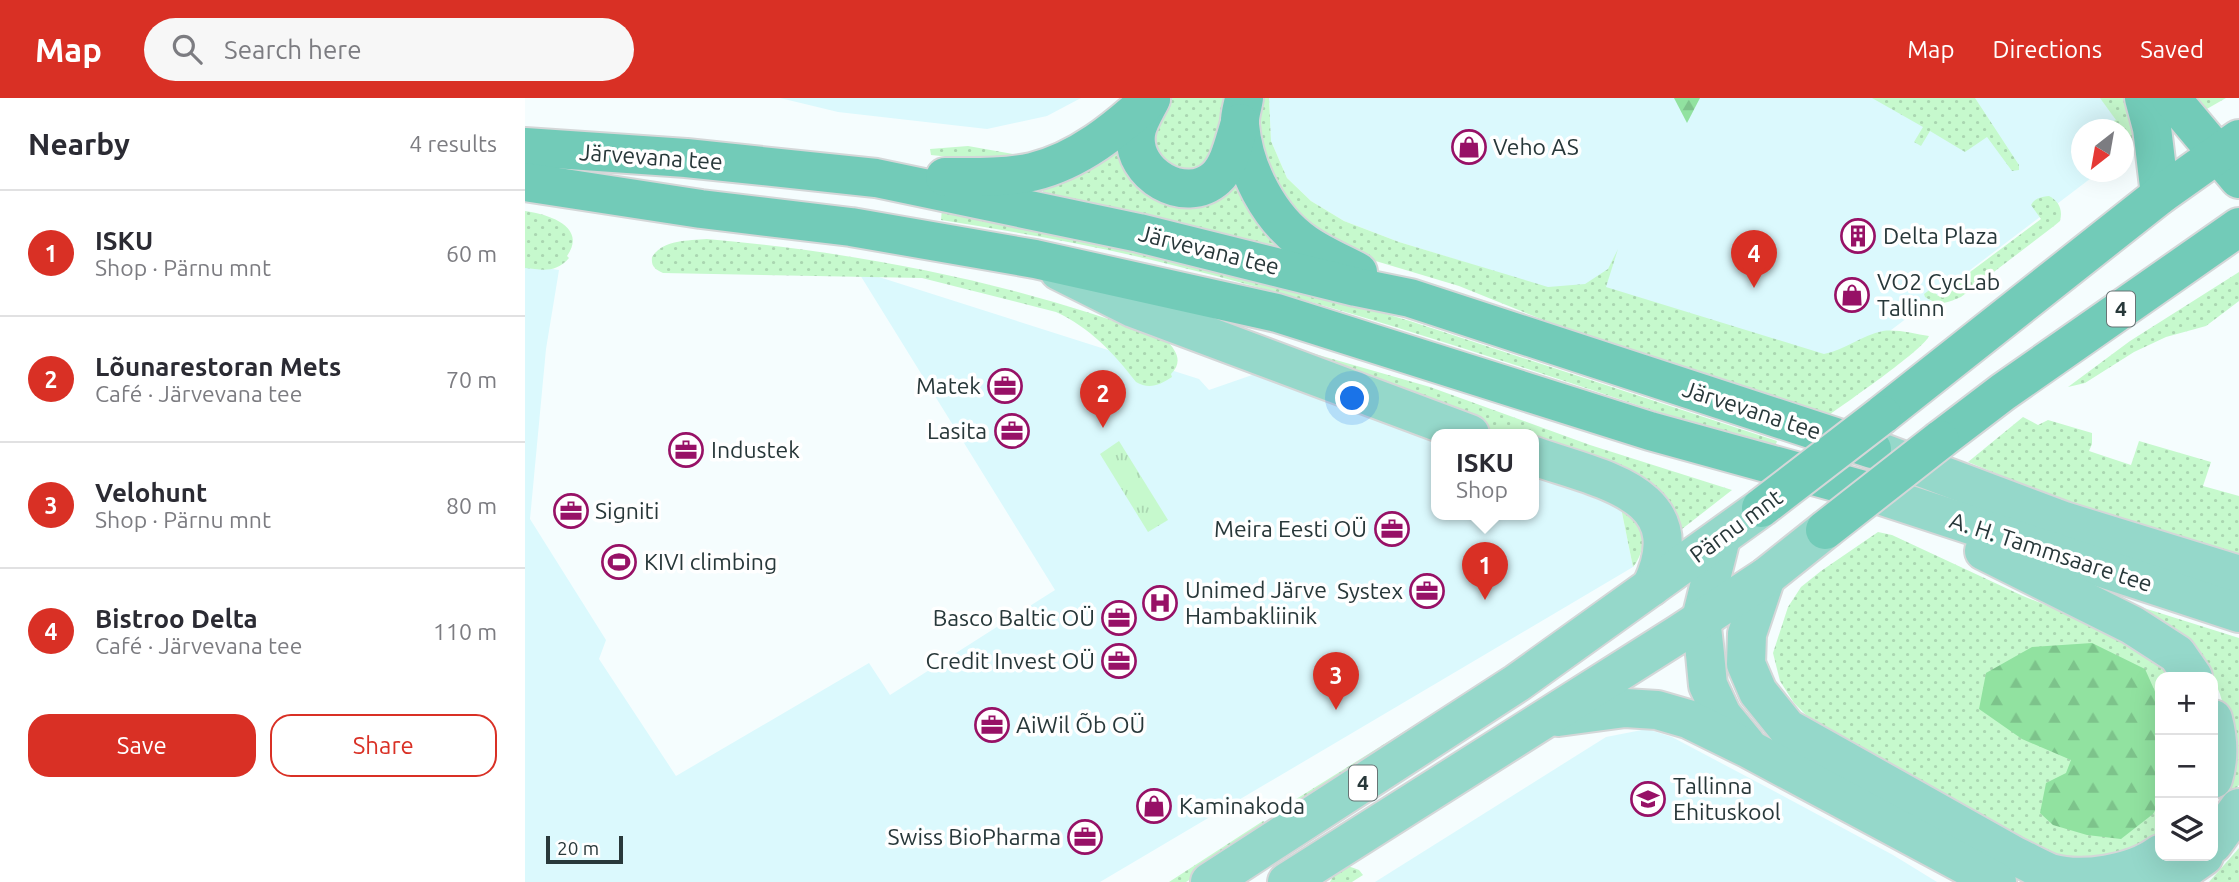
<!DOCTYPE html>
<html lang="en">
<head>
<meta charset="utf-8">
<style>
  :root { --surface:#fff; --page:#f7f7f7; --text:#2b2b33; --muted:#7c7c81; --line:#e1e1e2; --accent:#d93025 }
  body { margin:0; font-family:Ubuntu,sans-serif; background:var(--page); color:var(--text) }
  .controls { position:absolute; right:21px; bottom:21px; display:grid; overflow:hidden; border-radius:14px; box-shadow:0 7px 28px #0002 }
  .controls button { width:63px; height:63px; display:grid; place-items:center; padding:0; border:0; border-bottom:2px solid var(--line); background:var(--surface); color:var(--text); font:35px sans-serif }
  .compass { position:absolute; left:1546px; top:21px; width:63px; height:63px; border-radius:50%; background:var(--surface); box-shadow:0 7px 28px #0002; rotate:211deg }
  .scale { position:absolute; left:21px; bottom:18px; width:77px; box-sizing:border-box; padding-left:7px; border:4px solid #28383a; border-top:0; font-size:19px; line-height:24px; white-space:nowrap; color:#28383a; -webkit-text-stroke:5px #fff; paint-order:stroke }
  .you { position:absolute; left:828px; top:301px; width:24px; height:24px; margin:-18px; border:5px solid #fff; border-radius:50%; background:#1a73e8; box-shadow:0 0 0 10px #1a73e833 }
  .badge { display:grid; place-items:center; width:46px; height:46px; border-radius:50%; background:var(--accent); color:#fff; font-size:23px; font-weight:700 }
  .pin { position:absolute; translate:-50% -58px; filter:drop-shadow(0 2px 4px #0008) }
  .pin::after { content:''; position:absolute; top:37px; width:24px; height:21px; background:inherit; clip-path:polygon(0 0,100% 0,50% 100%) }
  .popup { position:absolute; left:906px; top:331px; width:108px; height:91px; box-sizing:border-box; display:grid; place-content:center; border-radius:14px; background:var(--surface); filter:drop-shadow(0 2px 5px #0005); font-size:23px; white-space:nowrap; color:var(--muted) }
  .popup b { font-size:26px; color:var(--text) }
  .popup::after { content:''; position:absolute; left:50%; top:100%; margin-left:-14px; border:14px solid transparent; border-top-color:var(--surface) }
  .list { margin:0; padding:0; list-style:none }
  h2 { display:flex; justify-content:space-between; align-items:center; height:91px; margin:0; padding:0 28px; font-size:30px }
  h2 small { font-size:23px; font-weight:400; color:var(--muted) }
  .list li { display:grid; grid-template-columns:46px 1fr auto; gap:21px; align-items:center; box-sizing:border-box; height:126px; padding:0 28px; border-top:2px solid var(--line) }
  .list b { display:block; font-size:26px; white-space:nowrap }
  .list p { margin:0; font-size:23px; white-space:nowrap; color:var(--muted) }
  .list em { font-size:23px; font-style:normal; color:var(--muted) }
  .actions { display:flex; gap:14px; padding:21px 28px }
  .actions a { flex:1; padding:16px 0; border:2px solid var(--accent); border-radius:21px; text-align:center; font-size:24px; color:var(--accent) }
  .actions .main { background:var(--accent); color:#fff }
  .icon { flex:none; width:38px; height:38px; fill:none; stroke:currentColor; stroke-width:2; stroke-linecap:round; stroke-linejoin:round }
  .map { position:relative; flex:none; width:1714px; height:784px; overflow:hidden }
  header { display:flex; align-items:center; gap:42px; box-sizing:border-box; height:98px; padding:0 35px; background:var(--accent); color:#fff }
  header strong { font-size:33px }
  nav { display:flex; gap:38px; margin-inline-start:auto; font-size:24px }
  .search { width:490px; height:63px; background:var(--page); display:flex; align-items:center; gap:18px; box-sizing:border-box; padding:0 24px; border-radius:38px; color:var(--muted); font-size:26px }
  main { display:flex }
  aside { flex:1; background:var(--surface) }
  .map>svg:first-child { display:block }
  .built { fill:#dbf9fd }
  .grass { fill:url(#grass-dots) }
  .forest { fill:url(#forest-firs) }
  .park { fill:url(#park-tufts) }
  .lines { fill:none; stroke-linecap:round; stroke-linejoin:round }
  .primary-casing { stroke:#d4d7d8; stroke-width:42 }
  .trunk-casing { stroke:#d4d7d8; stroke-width:42 }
  .primary { stroke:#95d8ca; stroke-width:38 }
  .trunk { stroke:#72cbb8; stroke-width:38 }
  .trunk-bridge-casing { stroke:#d4d7d8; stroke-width:42; stroke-linecap:butt }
  .trunk-bridge { stroke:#72cbb8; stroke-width:38 }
  .labels { text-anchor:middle; stroke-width:7; stroke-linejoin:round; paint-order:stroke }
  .shield { fill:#fff; stroke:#687475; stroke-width:2 }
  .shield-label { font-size:21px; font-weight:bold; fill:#28383a }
  .poi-label { font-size:23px; fill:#28383a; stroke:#fff; text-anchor:start }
  .street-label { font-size:23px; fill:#28383a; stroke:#fff }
</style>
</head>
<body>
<header>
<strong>Map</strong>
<div class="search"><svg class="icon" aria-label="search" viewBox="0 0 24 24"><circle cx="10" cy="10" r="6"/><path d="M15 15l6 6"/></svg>Search here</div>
<nav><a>Map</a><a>Directions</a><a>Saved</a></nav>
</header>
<main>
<aside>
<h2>Nearby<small>4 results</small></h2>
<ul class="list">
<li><span class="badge">1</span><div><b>ISKU</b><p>Shop · Pärnu mnt</p></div><em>60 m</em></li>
<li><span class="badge">2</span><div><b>Lõunarestoran Mets</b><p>Café · Järvevana tee</p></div><em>70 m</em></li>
<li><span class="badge">3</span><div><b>Velohunt</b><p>Shop · Pärnu mnt</p></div><em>80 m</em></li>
<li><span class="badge">4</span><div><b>Bistroo Delta</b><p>Café · Järvevana tee</p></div><em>110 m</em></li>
</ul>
<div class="actions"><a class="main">Save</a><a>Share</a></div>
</aside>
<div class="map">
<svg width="1714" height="784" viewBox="0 0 1714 784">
  <defs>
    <pattern id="grass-dots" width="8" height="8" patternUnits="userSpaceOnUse" patternTransform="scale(1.75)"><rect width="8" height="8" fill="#c6f9cd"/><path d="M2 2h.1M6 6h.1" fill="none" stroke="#aad6b1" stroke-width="1.8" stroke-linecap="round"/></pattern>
    <pattern id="forest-firs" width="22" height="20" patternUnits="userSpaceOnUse" patternTransform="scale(1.75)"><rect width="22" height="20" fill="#91e2a0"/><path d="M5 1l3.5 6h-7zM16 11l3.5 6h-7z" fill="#7dc38b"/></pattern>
    <pattern id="park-tufts" width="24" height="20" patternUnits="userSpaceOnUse" patternTransform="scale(1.75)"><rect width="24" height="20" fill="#c6f9cd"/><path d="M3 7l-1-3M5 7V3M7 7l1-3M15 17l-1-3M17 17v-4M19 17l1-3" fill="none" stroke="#aad6b1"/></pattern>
  </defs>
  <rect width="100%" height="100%" fill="#f5fdfe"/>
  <g class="built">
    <polygon points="255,0 556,0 522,18 462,31 313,14"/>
    <polygon points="744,0 1579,0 1609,47 1599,55 1598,32 1556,32 1556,74 1574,74 1307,277 874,144 819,123 786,103 762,80 746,43"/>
    <polygon points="0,167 34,172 21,251 5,421 81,542 74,561 151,678 344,565 365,597 530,492 332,172 674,281 684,292 730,276 911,343 911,416 1009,416 1009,378 1096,410 1108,469 575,784 0,784"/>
    <polygon points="1122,631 1147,639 1247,692 1368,757 1412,784 850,784 1081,639"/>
  </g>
  <g class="grass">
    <polygon points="646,0 706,0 690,60 664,75 637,66 624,32 636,12"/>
    <path d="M733,0H744L746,43L762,80L786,103L819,123L874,144L1023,189L1060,186L1083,171L1093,151L1081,189L1299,256C1320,252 1337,237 1358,233C1372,231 1390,236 1404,238C1397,253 1319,306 1300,320L1155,277L934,188L844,161L784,135L736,59Z"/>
    <polygon points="1347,0 1450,0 1494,67 1494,72 1487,73 1462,39 1440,54 1405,33 1396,48 1389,44 1398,29"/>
    <polygon points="1575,0 1598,0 1613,42 1609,43 1599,37 1598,32 1593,31 1586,24 1591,22"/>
    <polygon points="1658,0 1701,0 1680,12"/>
    <polygon points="443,48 488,56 499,56 473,64 406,57 405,51"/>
    <polygon points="592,50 600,69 712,82 757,151 640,121 518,94 518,89 554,78"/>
    <path d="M1524,98C1534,103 1538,112 1535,123L1529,128L1436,199C1421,205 1415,209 1400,199L1399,196L1407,190L1413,198L1516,121L1506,107C1510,100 1516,99 1524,98Z"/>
    <path d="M417,110L717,174L885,223L1252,343L1249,352C1046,286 843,214 635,164C563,146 490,134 416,122Z"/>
    <path d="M0,113C22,116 63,128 42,158L44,160C31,175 18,172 0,170Z"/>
    <path d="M182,141C339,155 493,185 641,242C652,253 658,264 646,276L647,279C635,287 624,292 611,284C588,254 565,230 531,214L397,180L138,175C130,171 126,169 127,159C139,141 162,143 182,141Z"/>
    <polygon points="1714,174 1714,203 1681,228 1641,239 1609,254 1560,285 1543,289 1605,243"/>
    <polygon points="672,222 905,289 1065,347 1207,392 1148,438 1009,348 1009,336 974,336 794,271"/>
    <polygon points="1498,319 1513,327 1523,322 1567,335 1567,346 1564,353 1606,367 1614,343 1686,364 1678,388 1714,398 1714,459 1541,404 1443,364"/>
    <path d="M1096,410C1101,415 1110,420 1114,426C1122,438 1117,459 1108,469Z"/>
    <polygon points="1353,434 1367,437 1498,498 1600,539 1650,579 1635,579 1635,737 1621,748 1585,765 1515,757 1286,622 1269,605 1255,583 1248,555 1263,509 1276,489 1296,473"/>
    <polygon points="1565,493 1714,540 1714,687 1688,716 1697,696 1704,627 1695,596 1688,579"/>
    <polygon points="941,595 942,598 762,712 768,703"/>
    <polygon points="738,723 748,730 661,784 644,784"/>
    <polygon points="1714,750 1714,784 1684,784"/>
    <polygon points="823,768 834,772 838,777 827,784 805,784 808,778"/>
  </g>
  <g class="forest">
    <polygon points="1149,0 1175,0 1162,25"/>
    <polygon points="1567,545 1620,571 1632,598 1635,612 1635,704 1628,716 1596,741 1562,737 1528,727 1515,715 1521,685 1541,675 1546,662 1497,641 1454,611 1461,575 1507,549"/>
  </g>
  <polygon class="park" points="594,343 643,422 623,434 575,356"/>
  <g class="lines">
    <g class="primary-casing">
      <g id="primary">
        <polyline points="534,173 608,210 945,336"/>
        <polyline points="1358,355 1539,423 1714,477"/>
        <path d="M1009,358C1076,382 1171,395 1126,489"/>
        <polyline points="1339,392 1714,515"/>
        <polyline points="1196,440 1176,521 1180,556 1183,587 1197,617 1221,646"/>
        <polyline points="1459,453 1607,527 1652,556 1668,579"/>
        <path d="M1241,479L1222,536L1221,566L1233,594L1262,630L1490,758C1501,763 1513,770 1525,775C1557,784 1608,776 1635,756"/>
        <polyline points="1033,619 1100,610 1132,612 1163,621 1224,651 1472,784"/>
        <path d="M1688,621C1693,640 1694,662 1688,681"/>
        <polyline points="1688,746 1714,710"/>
        <polyline points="685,784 992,585 1236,410"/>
        <polyline points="762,784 1154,536 1241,479 1300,432"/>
        <polyline points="1642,784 1679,758"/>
      </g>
    </g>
    <g class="trunk-casing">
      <g id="trunk">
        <path d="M719,0C718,8 714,18 715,27C719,71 744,121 781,146C797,157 816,165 833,174"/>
        <polyline points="1619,0 1627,30 1635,97"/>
        <polyline points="1646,0 1714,81"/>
        <path d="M626,1C621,11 612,25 611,36C606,76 660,108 691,80C705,67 709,43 715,25"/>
        <polyline points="0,49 161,60 351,80 614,135 831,189 885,200 1347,351"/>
        <path d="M420,79C448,79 479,80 507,74C554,63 592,31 626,0"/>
        <polyline points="0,84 176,111 326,129 510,161 752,215 1125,333 1339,392"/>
        <polyline points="1357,317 1635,97 1714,41"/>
        <polyline points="1415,342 1478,294 1714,129"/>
      </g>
    </g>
    <use href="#primary" class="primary"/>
    <use href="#trunk" class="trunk"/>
    <g class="trunk-bridge-casing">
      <g id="trunk-bridge">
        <polyline points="1236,410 1357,317"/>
        <polyline points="1300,432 1415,342"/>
      </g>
    </g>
    <use href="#trunk-bridge" class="trunk-bridge"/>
  </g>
  <defs>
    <g id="shop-ring" transform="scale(1.75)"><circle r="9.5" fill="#fff" stroke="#971166" stroke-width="1.5"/><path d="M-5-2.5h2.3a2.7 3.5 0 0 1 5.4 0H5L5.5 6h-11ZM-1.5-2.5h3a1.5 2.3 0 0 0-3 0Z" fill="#971166"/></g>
    <g id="building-ring" transform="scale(1.75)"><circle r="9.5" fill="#fff" stroke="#971166" stroke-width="1.5"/><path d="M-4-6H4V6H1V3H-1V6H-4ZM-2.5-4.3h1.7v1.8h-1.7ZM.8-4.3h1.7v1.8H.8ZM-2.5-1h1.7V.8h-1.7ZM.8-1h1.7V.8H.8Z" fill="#971166"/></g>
    <g id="office-ring" transform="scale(1.75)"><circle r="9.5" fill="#fff" stroke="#971166" stroke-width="1.5"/><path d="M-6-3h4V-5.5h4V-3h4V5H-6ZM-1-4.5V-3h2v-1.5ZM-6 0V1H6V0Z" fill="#971166"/></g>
    <g id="stadium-ring" transform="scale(1.75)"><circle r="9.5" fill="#fff" stroke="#971166" stroke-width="1.5"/><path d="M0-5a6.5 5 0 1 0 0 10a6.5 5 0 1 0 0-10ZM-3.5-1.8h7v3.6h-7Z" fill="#971166"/></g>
    <g id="hospital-ring" transform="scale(1.75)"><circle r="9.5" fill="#fff" stroke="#971166" stroke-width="1.5"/><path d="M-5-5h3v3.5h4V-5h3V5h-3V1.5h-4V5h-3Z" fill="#971166"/></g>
    <g id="school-ring" transform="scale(1.75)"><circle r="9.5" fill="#fff" stroke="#971166" stroke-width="1.5"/><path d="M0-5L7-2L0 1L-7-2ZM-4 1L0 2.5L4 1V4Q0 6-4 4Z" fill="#971166"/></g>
  </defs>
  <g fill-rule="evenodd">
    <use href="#shop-ring" x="944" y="49"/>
    <use href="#building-ring" x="1333" y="138"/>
    <use href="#shop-ring" x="1327" y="197"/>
    <use href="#office-ring" x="480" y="288"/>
    <use href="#office-ring" x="487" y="333"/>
    <use href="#office-ring" x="161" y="352"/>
    <use href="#office-ring" x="46" y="413"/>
    <use href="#office-ring" x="867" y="431"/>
    <use href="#stadium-ring" x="94" y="464"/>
    <use href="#office-ring" x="902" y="493"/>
    <use href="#hospital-ring" x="635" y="505"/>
    <use href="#office-ring" x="594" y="520"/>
    <use href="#office-ring" x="594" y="563"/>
    <use href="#office-ring" x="467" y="627"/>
    <use href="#school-ring" x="1123" y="701"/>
    <use href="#shop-ring" x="629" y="708"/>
    <use href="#office-ring" x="560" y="739"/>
  </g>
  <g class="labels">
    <g class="shield">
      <rect x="1582" y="193.5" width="28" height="35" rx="5"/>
      <rect x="824" y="667.5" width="28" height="35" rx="5"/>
    </g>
    <g class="shield-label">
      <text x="1596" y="218">4</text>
      <text x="838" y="692">4</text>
    </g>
    <g class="poi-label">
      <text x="968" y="57">Veho AS</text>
      <text x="1358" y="146">Delta Plaza</text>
      <text x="1352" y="192">VO2 CycLab<tspan x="1352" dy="26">Tallinn</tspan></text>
      <text x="456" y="296" text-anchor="end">Matek</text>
      <text x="462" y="341" text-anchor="end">Lasita</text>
      <text x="186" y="360">Industek</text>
      <text x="70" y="421">Signiti</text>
      <text x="842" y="439" text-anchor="end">Meira Eesti OÜ</text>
      <text x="119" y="472">KIVI climbing</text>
      <text x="660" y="500">Unimed Järve<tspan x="660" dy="26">Hambakliinik</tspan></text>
      <text x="878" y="501" text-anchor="end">Systex</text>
      <text x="570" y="528" text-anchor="end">Basco Baltic OÜ</text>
      <text x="570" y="571" text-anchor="end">Credit Invest OÜ</text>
      <text x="491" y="635">AiWil Õb OÜ</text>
      <text x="1148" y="696">Tallinna<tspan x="1148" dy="26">Ehituskool</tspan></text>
      <text x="654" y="716">Kaminakoda</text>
      <text x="536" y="747" text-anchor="end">Swiss BioPharma</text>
    </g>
    <g class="street-label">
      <text transform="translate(126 59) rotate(4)" y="8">Järvevana tee</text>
      <text transform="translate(684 152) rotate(14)" y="8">Järvevana tee</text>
      <text transform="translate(1227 312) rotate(18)" y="8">Järvevana tee</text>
      <text transform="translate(1211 428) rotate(-36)" y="8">Pärnu mnt</text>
      <text transform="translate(1526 454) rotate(18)" y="8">A. H. Tammsaare tee</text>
    </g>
  </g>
</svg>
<div class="controls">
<button>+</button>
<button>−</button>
<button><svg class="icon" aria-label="layers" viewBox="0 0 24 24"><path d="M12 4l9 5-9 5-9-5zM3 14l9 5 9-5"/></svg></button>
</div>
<svg class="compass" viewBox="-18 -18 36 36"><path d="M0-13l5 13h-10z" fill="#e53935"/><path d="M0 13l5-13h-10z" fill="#7c7c81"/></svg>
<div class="scale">20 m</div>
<div class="you"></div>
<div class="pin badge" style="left:960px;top:502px">1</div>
<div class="popup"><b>ISKU</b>Shop</div>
<div class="pin badge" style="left:578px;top:330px">2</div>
<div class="pin badge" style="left:811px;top:612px">3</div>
<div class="pin badge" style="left:1229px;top:190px">4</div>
</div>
</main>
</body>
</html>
